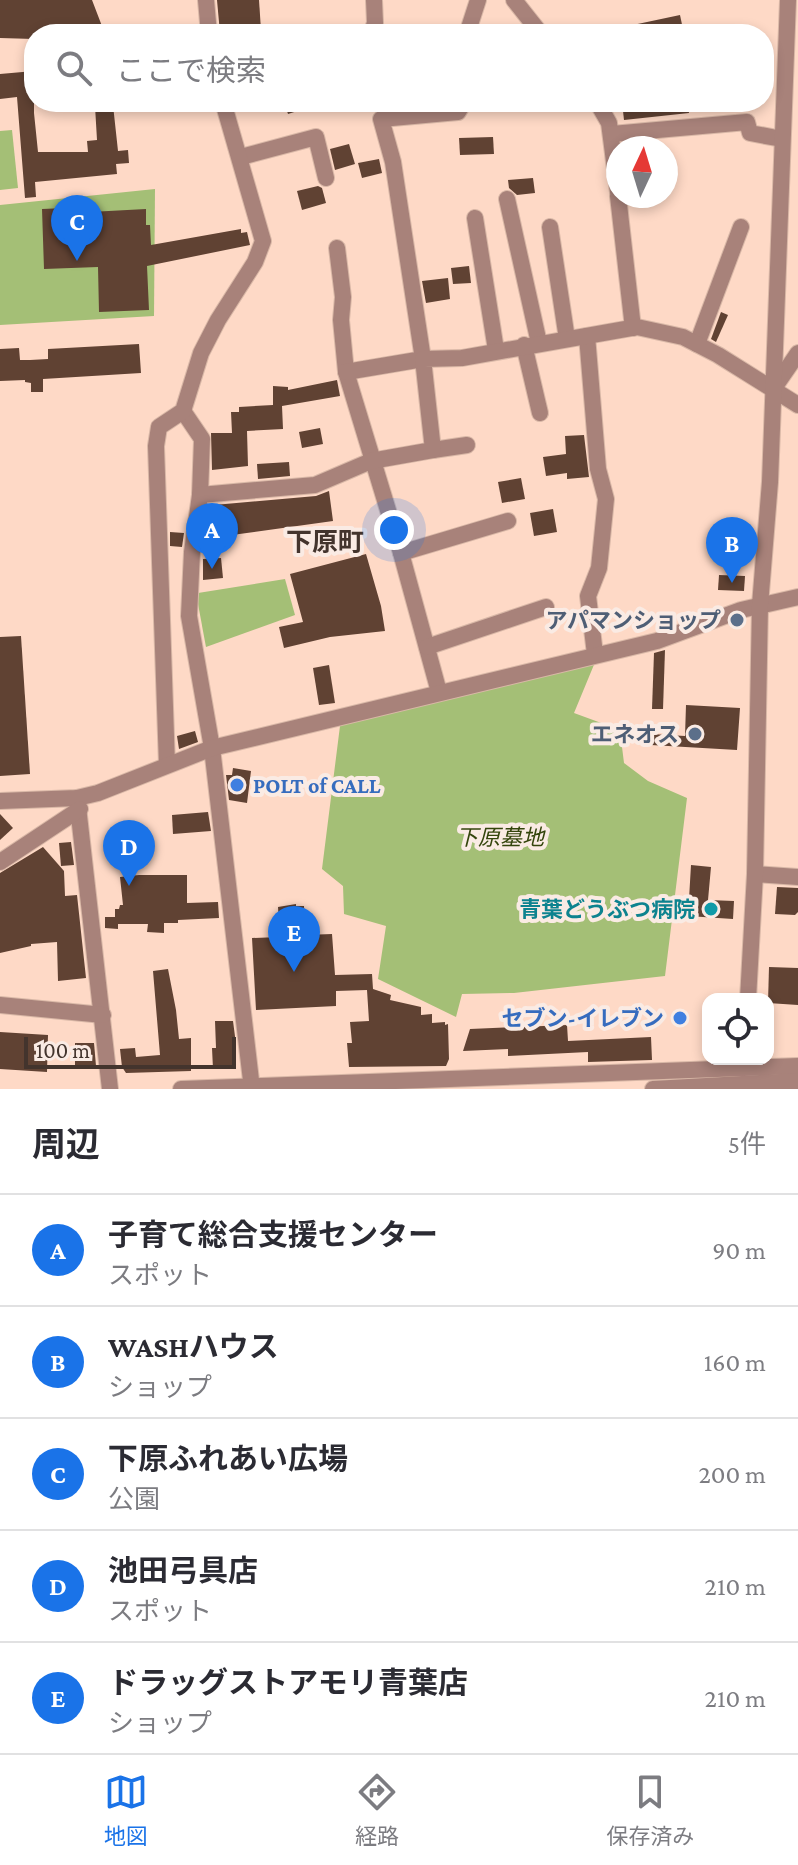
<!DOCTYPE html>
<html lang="ja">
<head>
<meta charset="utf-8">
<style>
  :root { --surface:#fff; --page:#f7f7f7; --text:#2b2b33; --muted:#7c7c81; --line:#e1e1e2; --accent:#1a73e8 }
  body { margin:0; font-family:"Crimson Pro","Noto Sans JP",serif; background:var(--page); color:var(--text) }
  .controls { position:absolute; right:24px; bottom:24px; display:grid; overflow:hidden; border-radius:16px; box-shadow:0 4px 12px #0003 }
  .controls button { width:72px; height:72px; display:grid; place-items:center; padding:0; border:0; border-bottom:2px solid var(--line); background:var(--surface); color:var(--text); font:40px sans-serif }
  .compass { position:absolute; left:606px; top:136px; width:72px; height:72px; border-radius:50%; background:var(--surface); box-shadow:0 4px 12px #0003; rotate:4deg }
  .scale { position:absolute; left:24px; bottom:20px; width:212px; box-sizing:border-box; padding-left:8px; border:4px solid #43342d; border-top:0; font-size:22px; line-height:28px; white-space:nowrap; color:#43342d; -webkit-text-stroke:6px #faebe4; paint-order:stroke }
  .you { position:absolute; left:394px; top:530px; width:28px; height:28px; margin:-20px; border:6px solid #fff; border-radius:50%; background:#1a73e8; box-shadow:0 0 0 12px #1a73e833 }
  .badge { display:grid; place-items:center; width:52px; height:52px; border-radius:50%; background:var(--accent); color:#fff; font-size:26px; font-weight:700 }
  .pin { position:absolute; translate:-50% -66px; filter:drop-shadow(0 2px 4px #0008) }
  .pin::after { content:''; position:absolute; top:42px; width:28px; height:24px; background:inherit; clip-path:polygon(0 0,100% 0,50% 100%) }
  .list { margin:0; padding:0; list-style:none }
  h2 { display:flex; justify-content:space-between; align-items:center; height:104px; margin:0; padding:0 32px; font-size:34px }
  h2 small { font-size:26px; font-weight:400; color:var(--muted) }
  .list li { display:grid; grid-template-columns:52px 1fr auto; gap:24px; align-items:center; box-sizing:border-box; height:112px; padding:0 32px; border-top:2px solid var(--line) }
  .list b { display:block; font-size:30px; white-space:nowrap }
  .list p { margin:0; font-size:26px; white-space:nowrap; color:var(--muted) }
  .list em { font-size:26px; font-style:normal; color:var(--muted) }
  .icon { flex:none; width:44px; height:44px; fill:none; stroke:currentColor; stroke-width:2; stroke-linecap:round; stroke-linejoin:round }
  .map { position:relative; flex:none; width:798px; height:1089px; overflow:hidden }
  .search { position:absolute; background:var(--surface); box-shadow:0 4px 12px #0003; left:24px; right:24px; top:24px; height:88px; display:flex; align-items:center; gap:20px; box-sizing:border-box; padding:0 28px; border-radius:32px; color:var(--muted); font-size:30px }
  .sheet { height:664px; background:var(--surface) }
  nav { display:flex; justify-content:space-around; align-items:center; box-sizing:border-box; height:112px; border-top:2px solid var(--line); background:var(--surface); font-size:22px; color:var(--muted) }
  nav a { display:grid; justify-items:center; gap:4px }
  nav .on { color:var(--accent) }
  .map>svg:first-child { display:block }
  .green { fill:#a4bf76 }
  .building { fill:#604233 }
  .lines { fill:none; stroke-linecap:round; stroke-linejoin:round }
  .minor-casing { stroke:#d9b8a7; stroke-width:18 }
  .minor { stroke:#a8827a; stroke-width:16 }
  .service-dot { fill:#5c6f8a; stroke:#faebe4; stroke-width:3 }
  .shop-dot { fill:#3f7fe0; stroke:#faebe4; stroke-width:3 }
  .culture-dot { fill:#0f9aa8; stroke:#faebe4; stroke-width:3 }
  .labels { text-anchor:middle; stroke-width:8; stroke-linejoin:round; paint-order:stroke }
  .service-label { font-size:22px; font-weight:bold; fill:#4e5e75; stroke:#faebe4; text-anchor:end }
  .shop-label { font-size:22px; font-weight:bold; fill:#366cbe; stroke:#faebe4; text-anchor:start }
  .park-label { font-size:22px; font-style:italic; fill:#34450c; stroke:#faebe4 }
  .culture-label { font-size:22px; font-weight:bold; fill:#0d838f; stroke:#faebe4; text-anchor:end }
  .quarter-label { font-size:26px; font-weight:bold; fill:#43342d; stroke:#faebe4 }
</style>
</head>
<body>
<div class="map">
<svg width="798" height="1089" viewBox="0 0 798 1089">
  <rect width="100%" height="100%" fill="#fed9c6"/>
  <g class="green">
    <polygon points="12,130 18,188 0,190 0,131"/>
    <polygon points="155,189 154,316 0,325 0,205"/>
    <polygon points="285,579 295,615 206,647 198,604 198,593"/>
    <polygon points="598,655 574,713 604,724 621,739 624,763 648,781 687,798 665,976 514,993 462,994 456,1017 378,979 386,926 344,914 343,886 322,869 341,718"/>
  </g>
  <g class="building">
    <polygon points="0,0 92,0 105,34 34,34 34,39 0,38"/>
    <polygon points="217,0 259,0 261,30 220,33"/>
    <polygon points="680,15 684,34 614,34 614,29"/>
    <polygon points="34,71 34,113 38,152 88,152 87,141 97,140 95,106 113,105 118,151 128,150 129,163 116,164 117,174 35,182 36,197 25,198 17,97 0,99 0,74"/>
    <polygon points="284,102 319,102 319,104 288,114"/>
    <polygon points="622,102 687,102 689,113 624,120"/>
    <polygon points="493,137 494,154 460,155 459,138"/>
    <polygon points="349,144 355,164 335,170 330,149"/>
    <polygon points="379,159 382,173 362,178 358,163"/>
    <polygon points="533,178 535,193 517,195 509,188 508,180"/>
    <polygon points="318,186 322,188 326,203 302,210 297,191"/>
    <polygon points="90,207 90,212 146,209 146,225 150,225 151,245 241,229 241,233 247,232 250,245 147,266 149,310 99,312 98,267 44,269 42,209"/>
    <polygon points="469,266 471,283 453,284 451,268"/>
    <polygon points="448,278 450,299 426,303 422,281"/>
    <polygon points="721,312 728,315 716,342 711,339"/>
    <polygon points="139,344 141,373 43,379 43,392 31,392 31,383 25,382 25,380 0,381 0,349 19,348 20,360 30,360 48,359 48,349"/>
    <polygon points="337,380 340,396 282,406 283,429 247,431 248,466 212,470 211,433 232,433 231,412 239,412 239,407 273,405 273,386 288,387 288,390"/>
    <polygon points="320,428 323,444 302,448 299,432"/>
    <polygon points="584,435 589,477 567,479 567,473 546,476 543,457 566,454 565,436"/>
    <polygon points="289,462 290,476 258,479 257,464"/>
    <polygon points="521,478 525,499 502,503 498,482"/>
    <polygon points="329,491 333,521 232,535 233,542 217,545 213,516 216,515 214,505 316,496"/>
    <polygon points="553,509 557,532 534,536 530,513"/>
    <polygon points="170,532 184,533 182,547 170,546"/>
    <polygon points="366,554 381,606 385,631 330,637 284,648 279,627 303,622 290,574"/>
    <polygon points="221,558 223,578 203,580 203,559"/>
    <polygon points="719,575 745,576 744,591 718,590"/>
    <polygon points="21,636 30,774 0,776 0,637"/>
    <polygon points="665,650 663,709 652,709 654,653"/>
    <polygon points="329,665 335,703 319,705 313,668"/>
    <polygon points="686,705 740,708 737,750 651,745 651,734 685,736"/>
    <polygon points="195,731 198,742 179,749 177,736"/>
    <polygon points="233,768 251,771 247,803 229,800 226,775 232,775"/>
    <polygon points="208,812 211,831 173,834 172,815"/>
    <polygon points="0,814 13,828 0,840"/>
    <polygon points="71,842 74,865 61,866 59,843"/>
    <polygon points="43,847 64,871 65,896 77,895 86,978 58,981 57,942 31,944 31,946 0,953 0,873"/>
    <polygon points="691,865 711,867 708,900 734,901 733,919 688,916"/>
    <polygon points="139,875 187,875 187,903 218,902 219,918 178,920 178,923 164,923 164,933 147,932 148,924 118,924 118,929 105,928 105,917 115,917 115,909 119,909 120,905 123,905 120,877"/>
    <polygon points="777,887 798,888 798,912 795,915 775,914"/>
    <polygon points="296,904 296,906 304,906 305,935 332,934 335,975 372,974 373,989 391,995 390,1000 421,1007 421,1015 432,1014 432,1023 445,1022 445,1025 448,1024 449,1059 446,1066 349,1067 347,1043 352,1043 350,1022 369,1021 367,990 336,991 336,1006 256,1010 252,938 280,937 278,907"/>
    <polygon points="769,967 798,968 798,1005 768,1003"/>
    <polygon points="168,969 176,1010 179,1039 191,1038 191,1071 126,1073 122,1067 120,1049 135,1048 136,1057 160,1055 153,971"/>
    <polygon points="215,1021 233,1021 236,1044 234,1068 213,1069 212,1048 216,1048"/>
    <polygon points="567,1025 568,1041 651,1037 652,1060 588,1062 588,1052 508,1056 508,1049 463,1051 470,1029"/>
    <polygon points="0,1032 48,1035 47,1072 0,1069"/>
    <polygon points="75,1043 94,1043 96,1066 75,1065"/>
  </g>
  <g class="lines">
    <g class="minor-casing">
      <g id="minor">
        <polyline points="206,0 209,34"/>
        <polyline points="514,0 541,34"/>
        <polyline points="371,34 375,23 374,0"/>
        <polyline points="467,34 478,0"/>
        <polyline points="597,102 609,123 618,192"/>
        <polyline points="612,134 747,122 750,133 782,139"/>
        <polyline points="241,157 316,137 326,178"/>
        <polyline points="618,196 633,328"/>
        <polyline points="507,199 539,343"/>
        <polyline points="475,218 496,350"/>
        <polyline points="550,227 567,339"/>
        <polyline points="337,248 343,297 341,320 346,372 401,553 439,692"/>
        <polyline points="587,336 598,469 606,499 599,568 588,596 595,654"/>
        <polyline points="697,344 741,227"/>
        <polyline points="524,345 540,413"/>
        <polyline points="346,372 423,359 393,162 381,119 458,112 464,102"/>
        <polyline points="774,388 798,353"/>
        <polyline points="183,411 202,439 200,495 192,552 189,616 212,748 252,1089"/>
        <polyline points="433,450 467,445"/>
        <polyline points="200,495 315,485 371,461 433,450 423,359 462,358 637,327 683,337 718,355 798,405"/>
        <polyline points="401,553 508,521"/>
        <polyline points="427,647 546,607"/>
        <polyline points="167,765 156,446 159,427 183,411 201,353 218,320 255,262 263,241 223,102"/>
        <polyline points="77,798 110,1089"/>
        <polyline points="0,801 77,798 98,793 212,748 657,641 741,610 798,597"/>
        <polyline points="0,862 80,809"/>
        <polyline points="755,874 798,877"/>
        <polyline points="748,999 755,874 760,605 770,482 788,0"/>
        <polyline points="0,1005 103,1015"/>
        <polyline points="181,1089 798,1066"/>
        <polyline points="653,1089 798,1081"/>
      </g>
    </g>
    <use href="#minor" class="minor"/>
  </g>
  <g class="service-dot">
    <circle cx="737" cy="620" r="8"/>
    <circle cx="695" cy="734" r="8"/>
  </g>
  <g class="shop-dot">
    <circle cx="237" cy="785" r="8"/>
    <circle cx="680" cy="1018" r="8"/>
  </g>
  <circle class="culture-dot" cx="711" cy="909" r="8"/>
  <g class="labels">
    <g class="service-label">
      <text x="721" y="628">アパマンショップ</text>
      <text x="679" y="742">エネオス</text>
    </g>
    <g class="shop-label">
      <text x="253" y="793">POLT of CALL</text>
      <text x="664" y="1026" text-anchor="end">セブン-イレブン</text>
    </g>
    <g class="park-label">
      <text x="500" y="845">下原墓地</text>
    </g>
    <g class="culture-label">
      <text x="695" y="917">青葉どうぶつ病院</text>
    </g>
    <g class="quarter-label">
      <text x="325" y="551">下原町</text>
    </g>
  </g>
</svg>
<div class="controls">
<button><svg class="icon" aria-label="locate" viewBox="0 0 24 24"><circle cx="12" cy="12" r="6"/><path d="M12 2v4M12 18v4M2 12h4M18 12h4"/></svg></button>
</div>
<svg class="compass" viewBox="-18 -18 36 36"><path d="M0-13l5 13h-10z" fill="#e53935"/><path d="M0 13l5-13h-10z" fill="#7c7c81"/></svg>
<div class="scale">100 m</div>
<div class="you"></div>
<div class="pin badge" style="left:212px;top:569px">A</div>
<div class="pin badge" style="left:732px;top:583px">B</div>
<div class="pin badge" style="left:77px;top:261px">C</div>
<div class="pin badge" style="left:129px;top:886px">D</div>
<div class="pin badge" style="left:294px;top:972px">E</div>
<div class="search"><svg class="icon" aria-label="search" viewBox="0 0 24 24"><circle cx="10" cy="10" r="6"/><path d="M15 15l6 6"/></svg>ここで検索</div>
</div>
<section class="sheet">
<h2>周辺<small>5件</small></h2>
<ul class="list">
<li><span class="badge">A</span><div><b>子育て総合支援センター</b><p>スポット</p></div><em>90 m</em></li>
<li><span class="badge">B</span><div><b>WASHハウス</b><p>ショップ</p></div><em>160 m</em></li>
<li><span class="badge">C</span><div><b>下原ふれあい広場</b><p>公園</p></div><em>200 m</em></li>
<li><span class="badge">D</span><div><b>池田弓具店</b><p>スポット</p></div><em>210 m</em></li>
<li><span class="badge">E</span><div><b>ドラッグストアモリ青葉店</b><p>ショップ</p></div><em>210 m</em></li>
</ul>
</section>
<nav>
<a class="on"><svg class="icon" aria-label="map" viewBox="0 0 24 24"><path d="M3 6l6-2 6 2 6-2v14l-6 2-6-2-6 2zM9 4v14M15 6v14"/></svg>地図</a>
<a><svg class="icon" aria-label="directions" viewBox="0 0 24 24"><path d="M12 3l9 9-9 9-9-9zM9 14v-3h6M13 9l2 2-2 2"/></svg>経路</a>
<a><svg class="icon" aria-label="saved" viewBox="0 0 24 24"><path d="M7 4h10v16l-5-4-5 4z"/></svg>保存済み</a>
</nav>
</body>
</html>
